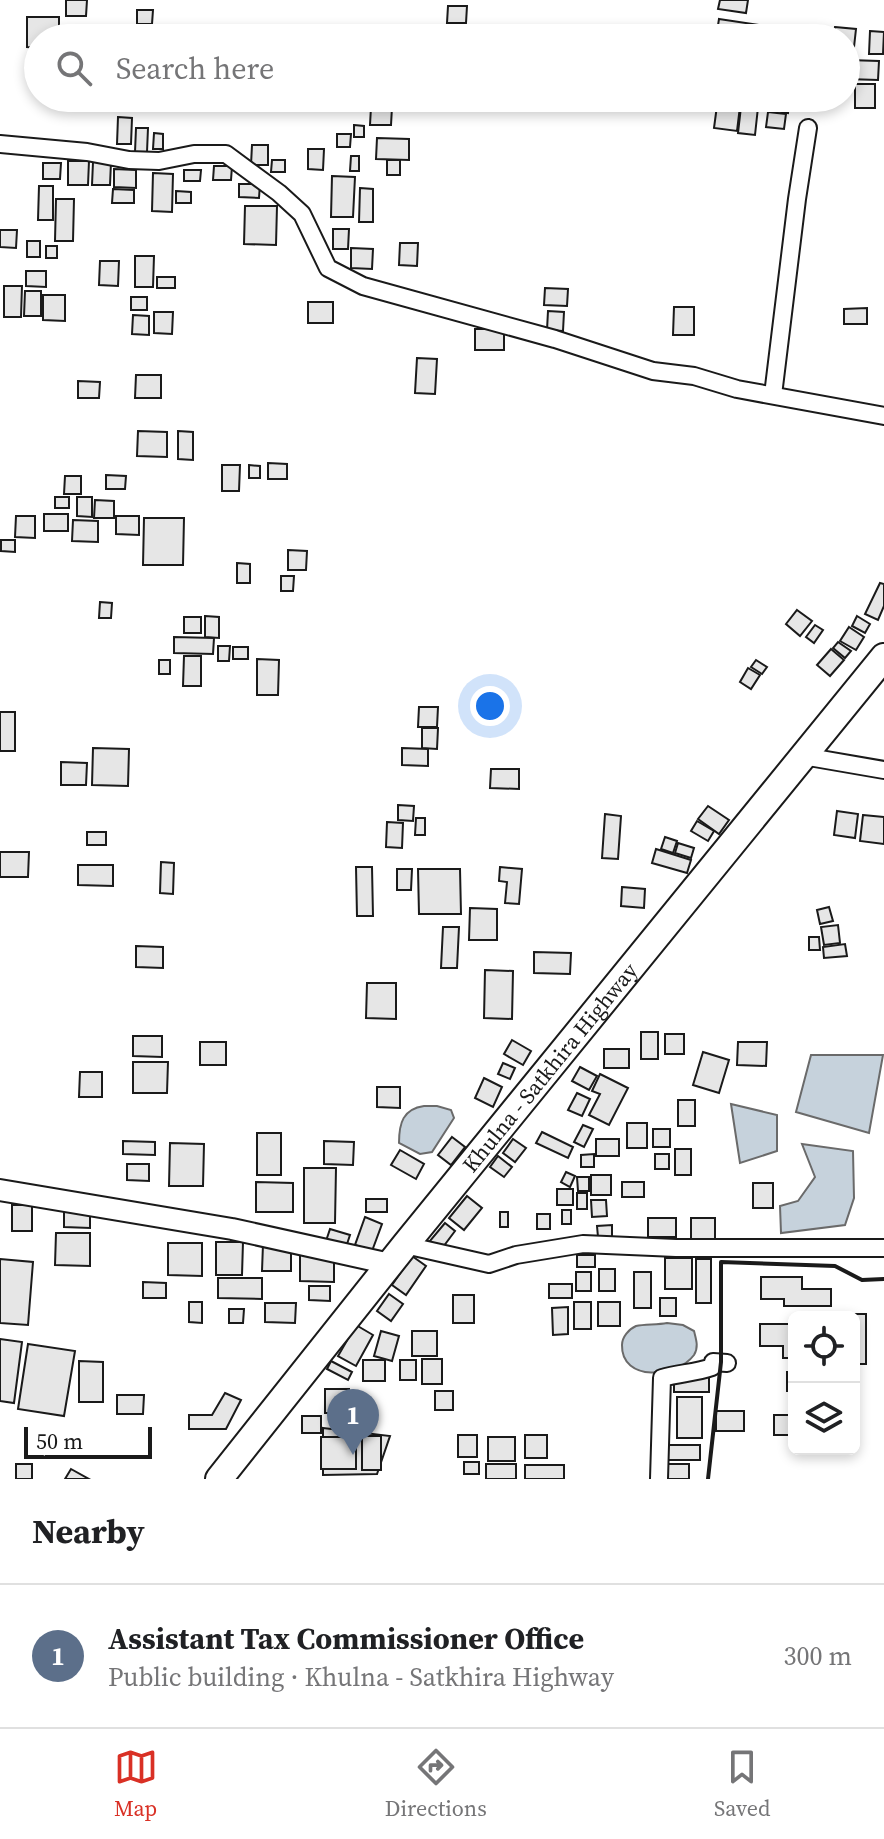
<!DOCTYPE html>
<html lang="en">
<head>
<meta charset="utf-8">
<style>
  :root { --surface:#fff; --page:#f6f6f6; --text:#202124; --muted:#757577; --line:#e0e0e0; --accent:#d93025 }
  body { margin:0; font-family:"Source Serif 4",serif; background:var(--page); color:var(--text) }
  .controls { position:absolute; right:24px; bottom:24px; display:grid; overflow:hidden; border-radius:12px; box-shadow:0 4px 12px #0003 }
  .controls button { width:72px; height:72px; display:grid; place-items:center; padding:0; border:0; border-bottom:2px solid var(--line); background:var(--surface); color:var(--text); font:40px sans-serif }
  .scale { position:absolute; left:24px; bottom:20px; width:128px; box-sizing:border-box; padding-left:8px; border:4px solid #1a1a1a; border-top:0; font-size:22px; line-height:28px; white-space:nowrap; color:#1a1a1a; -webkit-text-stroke:6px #fff; paint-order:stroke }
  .you { position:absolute; left:490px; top:706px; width:28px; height:28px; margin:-20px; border:6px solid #fff; border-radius:50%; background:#1a73e8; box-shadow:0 0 0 12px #1a73e833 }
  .badge { display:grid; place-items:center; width:52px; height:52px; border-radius:50%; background:var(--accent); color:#fff; font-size:26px; font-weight:700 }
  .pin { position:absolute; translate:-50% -66px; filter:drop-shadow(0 2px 4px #0008) }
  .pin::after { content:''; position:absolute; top:42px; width:28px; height:24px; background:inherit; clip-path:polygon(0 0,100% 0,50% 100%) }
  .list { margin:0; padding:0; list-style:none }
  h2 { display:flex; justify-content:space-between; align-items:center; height:104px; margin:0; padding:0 32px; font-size:34px }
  h2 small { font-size:26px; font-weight:400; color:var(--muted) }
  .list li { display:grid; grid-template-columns:52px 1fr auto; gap:24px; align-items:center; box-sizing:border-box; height:144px; padding:0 32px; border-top:2px solid var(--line) }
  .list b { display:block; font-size:30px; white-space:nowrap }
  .list p { margin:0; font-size:26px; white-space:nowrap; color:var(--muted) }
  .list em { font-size:26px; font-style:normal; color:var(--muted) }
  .icon { flex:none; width:44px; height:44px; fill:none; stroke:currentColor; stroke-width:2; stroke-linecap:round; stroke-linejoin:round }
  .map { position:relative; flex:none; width:884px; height:1479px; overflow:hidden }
  .search { position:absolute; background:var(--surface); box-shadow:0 4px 12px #0003; left:24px; right:24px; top:24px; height:88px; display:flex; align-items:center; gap:20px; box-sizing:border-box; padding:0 28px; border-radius:44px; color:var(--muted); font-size:30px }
  .sheet { height:248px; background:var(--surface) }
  nav { display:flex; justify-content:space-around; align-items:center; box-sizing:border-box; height:112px; border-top:2px solid var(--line); background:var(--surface); font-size:22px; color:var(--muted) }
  nav a { display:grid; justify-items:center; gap:4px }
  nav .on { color:var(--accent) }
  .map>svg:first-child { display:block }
  .water { fill:#c6d2dc; stroke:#6a6a6a; stroke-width:2 }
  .building { fill:#e6e6e6; stroke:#1a1a1a; stroke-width:2 }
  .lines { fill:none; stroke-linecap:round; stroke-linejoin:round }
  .minor-casing { stroke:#1a1a1a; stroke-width:20 }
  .tertiary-casing { stroke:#1a1a1a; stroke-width:24 }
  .trunk-casing { stroke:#1a1a1a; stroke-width:30 }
  .minor { stroke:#fff; stroke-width:16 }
  .tertiary { stroke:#fff; stroke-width:20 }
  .trunk { stroke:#fff; stroke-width:26 }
  .wall { stroke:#1a1a1a; stroke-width:4 }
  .labels { text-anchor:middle; stroke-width:6; stroke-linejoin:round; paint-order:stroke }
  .street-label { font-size:22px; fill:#1a1a1a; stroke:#fff }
</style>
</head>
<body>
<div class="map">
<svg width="884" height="1479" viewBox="0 0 884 1479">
  <rect width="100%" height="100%" fill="#fff"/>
  <g class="water">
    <polygon points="811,1055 883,1055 869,1133 796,1112"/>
    <polygon points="731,1104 777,1115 777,1151 740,1163"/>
    <path d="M424,1106H437L451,1110L454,1118L432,1152L420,1154L399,1143C399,1123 403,1109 424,1106Z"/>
    <polygon points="802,1144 853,1151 854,1198 845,1225 781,1233 780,1206 798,1201 815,1177"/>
    <path d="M667,1323L683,1325L694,1331C696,1339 699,1347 694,1355C677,1378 621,1382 622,1345C622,1337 629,1329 636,1326C645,1324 657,1325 667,1323Z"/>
  </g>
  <g class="building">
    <polygon points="66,0 87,0 86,16 66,16"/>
    <polygon points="720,0 748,0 746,13 718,9"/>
    <polygon points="448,6 467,6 466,23 447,23"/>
    <polygon points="137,10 153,10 152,24 137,24"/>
    <polygon points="27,17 59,17 59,32 49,32 49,38 38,38 38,48 27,47"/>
    <polygon points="719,19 785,29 784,38 716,38"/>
    <polygon points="459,25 472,25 471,37 459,37"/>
    <polygon points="835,27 856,29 853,56 846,55 846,38 833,38"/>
    <polygon points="794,29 815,33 814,38 792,38"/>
    <polygon points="870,31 884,32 883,54 869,54"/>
    <polygon points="848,60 879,61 878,80 847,79"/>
    <rect x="855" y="84" width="20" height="24"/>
    <polygon points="718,98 741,98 737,131 714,128"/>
    <polygon points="742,98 759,98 755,135 738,133"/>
    <polygon points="251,99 261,99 260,109 251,109"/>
    <polygon points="772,101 789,103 788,113 770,110"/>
    <polygon points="371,107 392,107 391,125 370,125"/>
    <polygon points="768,112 786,114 784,129 766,127"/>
    <polygon points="118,117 132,118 131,144 117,144"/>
    <polygon points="354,125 364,126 364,137 354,137"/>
    <polygon points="136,128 148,128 147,152 135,152"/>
    <polygon points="154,133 163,134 163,149 153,149"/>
    <polygon points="337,134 351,134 350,147 337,147"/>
    <polygon points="377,138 409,139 409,160 376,159"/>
    <polygon points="252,145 268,145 268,165 251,165"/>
    <polygon points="308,149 324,149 323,170 308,169"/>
    <polygon points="351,156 359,156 359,171 350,171"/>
    <polygon points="272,160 285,160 285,172 271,172"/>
    <rect x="387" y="160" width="13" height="15"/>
    <polygon points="68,161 89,161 88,185 68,185"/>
    <polygon points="93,162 111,162 110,185 92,185"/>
    <polygon points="43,163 61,163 60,179 43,179"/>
    <polygon points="214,166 232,166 231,180 213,180"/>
    <polygon points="114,169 136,170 136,188 114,187"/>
    <polygon points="184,170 201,170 200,181 184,181"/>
    <polygon points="153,173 173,174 172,212 152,211"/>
    <polygon points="332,176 355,177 353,217 331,217"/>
    <polygon points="239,184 260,184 259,198 239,197"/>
    <polygon points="39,186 53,186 53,220 38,220"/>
    <polygon points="360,188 373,189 373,222 359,222"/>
    <polygon points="113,189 134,190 134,203 112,203"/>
    <polygon points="176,191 191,192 191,203 176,203"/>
    <polygon points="56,199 74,199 73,241 55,241"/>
    <polygon points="245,206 277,206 276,245 244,244"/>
    <polygon points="333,229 349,229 348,249 333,249"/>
    <polygon points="0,230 17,230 16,248 0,247"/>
    <rect x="27" y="241" width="13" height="16"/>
    <polygon points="400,243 418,243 417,266 399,265"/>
    <rect x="46" y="246" width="11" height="12"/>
    <polygon points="351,248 373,249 372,269 351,268"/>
    <polygon points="135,256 154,256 153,287 135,287"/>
    <polygon points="100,261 119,261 118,286 99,285"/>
    <polygon points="26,271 46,271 46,287 26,286"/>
    <rect x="157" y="277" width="18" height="11"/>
    <polygon points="4,286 22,286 21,317 4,317"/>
    <polygon points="545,288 568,289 567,306 544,305"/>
    <polygon points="25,291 41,291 41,316 24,316"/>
    <polygon points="43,295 65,295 65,321 43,320"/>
    <rect x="131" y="297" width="16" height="13"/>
    <rect x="308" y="302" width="25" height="21"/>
    <polygon points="674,307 694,307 694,335 673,335"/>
    <polygon points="867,308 867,324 844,324 844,309"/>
    <polygon points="548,311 564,312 563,331 547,330"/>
    <polygon points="154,312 173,312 172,334 154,333"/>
    <polygon points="133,315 149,316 149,335 132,334"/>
    <rect x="475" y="329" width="29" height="21"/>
    <polygon points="417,358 437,359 435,394 415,393"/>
    <polygon points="136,375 161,375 161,398 135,398"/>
    <polygon points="78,381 100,382 99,398 78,398"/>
    <polygon points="138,431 167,432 167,457 137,456"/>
    <polygon points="178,431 193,432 193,460 178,459"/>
    <polygon points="268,463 287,464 287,479 268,479"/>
    <polygon points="222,465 240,465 239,491 222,491"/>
    <polygon points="249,465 260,466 260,478 249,478"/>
    <polygon points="106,475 126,476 125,489 106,489"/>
    <polygon points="65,476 81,476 81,494 64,494"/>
    <rect x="55" y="497" width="14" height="11"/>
    <polygon points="77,497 92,497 92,517 77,516"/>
    <polygon points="95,500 114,501 114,518 94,518"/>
    <rect x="44" y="514" width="24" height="17"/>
    <polygon points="16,516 35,516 35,538 15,537"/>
    <polygon points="116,516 139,516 139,535 116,534"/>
    <polygon points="144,518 184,518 183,565 143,565"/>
    <polygon points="73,520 98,521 98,542 72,541"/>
    <polygon points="1,540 15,540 15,552 1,551"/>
    <polygon points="288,550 307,551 306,570 288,570"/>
    <polygon points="237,563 250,564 250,583 237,583"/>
    <polygon points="281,576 294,576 293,591 281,591"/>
    <polygon points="880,583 884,584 884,606 878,620 865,614"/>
    <polygon points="100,602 112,603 111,618 99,618"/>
    <polygon points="797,610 812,621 800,636 786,624"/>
    <polygon points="205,616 219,617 219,638 205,637"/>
    <polygon points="857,616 870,624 865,633 852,626"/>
    <rect x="184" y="617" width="17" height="16"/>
    <polygon points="815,625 823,630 814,643 806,637"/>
    <polygon points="849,627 864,637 856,650 840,641"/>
    <polygon points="174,637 214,638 213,654 174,653"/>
    <polygon points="838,642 851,651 845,658 833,648"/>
    <polygon points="218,646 230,646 229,661 218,661"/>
    <rect x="233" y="647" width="15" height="12"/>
    <polygon points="831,649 844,660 830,676 817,665"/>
    <polygon points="184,656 201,656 201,686 183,686"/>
    <polygon points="257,659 279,660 278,695 257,695"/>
    <rect x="159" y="660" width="11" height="14"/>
    <polygon points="756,660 767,667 762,674 751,667"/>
    <polygon points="748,668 760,675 751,689 740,682"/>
    <polygon points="419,707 438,707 437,727 418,727"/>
    <rect x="0" y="712" width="15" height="39"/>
    <polygon points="422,728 438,728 437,749 422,748"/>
    <polygon points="93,748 129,749 128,786 92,785"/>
    <polygon points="402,748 428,749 428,766 402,765"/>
    <polygon points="61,762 87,763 86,785 61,785"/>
    <polygon points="491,769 519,769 519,789 490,788"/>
    <polygon points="398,805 414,806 413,821 398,820"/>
    <polygon points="708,806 729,820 719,834 698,819"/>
    <polygon points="837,811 858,814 855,838 834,835"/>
    <polygon points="605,814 621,816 618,859 602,858"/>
    <polygon points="863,815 884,817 884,844 860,841"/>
    <polygon points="416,818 425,818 425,835 415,835"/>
    <polygon points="697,821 714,831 708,841 691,831"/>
    <polygon points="387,822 403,823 402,848 386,847"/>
    <rect x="87" y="832" width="19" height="13"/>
    <polygon points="665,837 677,841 673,853 661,849"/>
    <polygon points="678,843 694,848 691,858 675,853"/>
    <polygon points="656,849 691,860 687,873 652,863"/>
    <polygon points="0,852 29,852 28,877 0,877"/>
    <polygon points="161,862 174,863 173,894 160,893"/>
    <polygon points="78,865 113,865 113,886 78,885"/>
    <polygon points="356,867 372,867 373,916 357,916"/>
    <polygon points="500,867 522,869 519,904 505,903 507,882 499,881"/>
    <polygon points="397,869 412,869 411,890 397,890"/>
    <polygon points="418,869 460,869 461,914 419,914"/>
    <polygon points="622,887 645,889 644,908 621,906"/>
    <polygon points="829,907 833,921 820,924 817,910"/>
    <polygon points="470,908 497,909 497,940 469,940"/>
    <polygon points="838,925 840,943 824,945 821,927"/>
    <polygon points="443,927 459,927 457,968 441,968"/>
    <polygon points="809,937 819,937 820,950 809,950"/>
    <polygon points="845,944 847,956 824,958 823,947"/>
    <polygon points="136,946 163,947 163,968 136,967"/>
    <polygon points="534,952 571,953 570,974 534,973"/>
    <polygon points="485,970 513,971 512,1019 484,1018"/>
    <polygon points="367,983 396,983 396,1019 366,1018"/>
    <rect x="641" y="1032" width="17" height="27"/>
    <rect x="665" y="1034" width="19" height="20"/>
    <polygon points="133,1036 162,1036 162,1057 133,1056"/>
    <polygon points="512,1040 531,1051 523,1065 504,1054"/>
    <rect x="200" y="1042" width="26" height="23"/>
    <polygon points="738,1042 767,1042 766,1066 737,1065"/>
    <rect x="604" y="1049" width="25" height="19"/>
    <polygon points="703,1052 729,1060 719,1093 693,1085"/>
    <polygon points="133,1062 168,1062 167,1093 133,1093"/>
    <polygon points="503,1063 515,1068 510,1079 498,1074"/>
    <polygon points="580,1067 597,1076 589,1090 572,1081"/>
    <polygon points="80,1072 102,1072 102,1097 79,1097"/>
    <polygon points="600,1074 628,1088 609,1125 589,1115 600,1094 592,1091"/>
    <polygon points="484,1078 502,1087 493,1107 475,1098"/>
    <polygon points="377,1087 400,1087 400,1108 377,1107"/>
    <polygon points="577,1093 590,1099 582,1116 568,1110"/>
    <rect x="678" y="1100" width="17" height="26"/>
    <rect x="627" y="1123" width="20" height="25"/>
    <polygon points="583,1125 593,1129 584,1147 574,1142"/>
    <rect x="653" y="1129" width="17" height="18"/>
    <polygon points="542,1132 573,1147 568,1158 536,1143"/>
    <rect x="257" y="1133" width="24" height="42"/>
    <polygon points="452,1137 465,1147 451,1165 438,1155"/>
    <polygon points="513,1139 526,1148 515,1162 503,1153"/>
    <rect x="596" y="1139" width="23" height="17"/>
    <polygon points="123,1141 155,1142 155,1155 123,1154"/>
    <polygon points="324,1141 354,1142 353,1165 324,1164"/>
    <polygon points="170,1143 204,1144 203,1186 169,1186"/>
    <rect x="675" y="1149" width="16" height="26"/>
    <polygon points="400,1150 424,1164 416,1179 391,1165"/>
    <polygon points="594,1154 594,1167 581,1167 581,1155"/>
    <rect x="655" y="1154" width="14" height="15"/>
    <polygon points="498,1156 512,1167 504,1177 490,1167"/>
    <polygon points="127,1164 149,1164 149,1181 127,1180"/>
    <polygon points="304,1168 336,1168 335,1223 304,1223"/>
    <polygon points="566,1172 575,1176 570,1187 561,1182"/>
    <rect x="591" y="1175" width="20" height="20"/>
    <polygon points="577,1177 589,1177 589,1191 578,1191"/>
    <polygon points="256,1182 293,1183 293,1212 256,1212"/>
    <rect x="622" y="1182" width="22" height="15"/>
    <rect x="753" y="1183" width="20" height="25"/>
    <rect x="557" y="1189" width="16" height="16"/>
    <rect x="577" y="1193" width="10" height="16"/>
    <polygon points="467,1196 482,1208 464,1230 449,1218"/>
    <rect x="366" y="1199" width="21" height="13"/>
    <polygon points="591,1200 606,1200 607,1216 592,1217"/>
    <rect x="12" y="1205" width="20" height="26"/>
    <polygon points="64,1206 90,1206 90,1228 64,1227"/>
    <rect x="562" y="1210" width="9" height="14"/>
    <rect x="500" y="1212" width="8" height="15"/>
    <rect x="537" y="1214" width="13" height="15"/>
    <polygon points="365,1217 382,1224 372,1251 355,1245"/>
    <rect x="648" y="1218" width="28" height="19"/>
    <rect x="691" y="1218" width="24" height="21"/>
    <polygon points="445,1223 455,1231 440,1251 429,1242"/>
    <polygon points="612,1225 612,1237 598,1237 597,1226"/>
    <polygon points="330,1229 350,1235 346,1247 326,1241"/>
    <polygon points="56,1233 90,1233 90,1266 55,1265"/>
    <polygon points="216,1242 243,1242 242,1275 216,1275"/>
    <polygon points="168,1243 202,1243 202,1276 168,1275"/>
    <polygon points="263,1244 291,1244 291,1271 262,1271"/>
    <polygon points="300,1255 334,1255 334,1282 300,1281"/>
    <rect x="577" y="1255" width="18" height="12"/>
    <polygon points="412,1256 426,1266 406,1295 392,1285"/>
    <rect x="665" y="1258" width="27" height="31"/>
    <polygon points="0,1259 33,1262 28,1325 0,1323"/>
    <rect x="696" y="1259" width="15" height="44"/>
    <rect x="599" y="1269" width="16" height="22"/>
    <rect x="576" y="1272" width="15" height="19"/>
    <rect x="634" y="1272" width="17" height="36"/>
    <polygon points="761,1277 802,1277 802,1289 831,1289 831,1306 784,1306 784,1299 761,1299"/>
    <polygon points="218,1278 262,1278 262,1299 218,1298"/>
    <polygon points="143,1282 166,1283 166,1298 143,1298"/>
    <rect x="549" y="1284" width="23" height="14"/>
    <polygon points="309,1286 330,1286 330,1301 309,1300"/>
    <polygon points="389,1294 403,1304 391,1321 377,1311"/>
    <rect x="453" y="1295" width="21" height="28"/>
    <rect x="660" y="1298" width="16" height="18"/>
    <polygon points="189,1302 202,1302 202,1323 189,1322"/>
    <rect x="574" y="1302" width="17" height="27"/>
    <rect x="598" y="1302" width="22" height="24"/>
    <polygon points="265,1303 296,1303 295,1323 265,1322"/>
    <polygon points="568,1307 568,1334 553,1335 552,1308"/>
    <polygon points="229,1309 244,1309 243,1323 229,1323"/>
    <polygon points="850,1314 866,1314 866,1364 854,1364 854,1317 850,1317"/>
    <polygon points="760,1324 794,1324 794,1358 783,1358 783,1346 760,1346"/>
    <polygon points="356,1325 373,1335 356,1366 338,1356"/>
    <polygon points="381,1331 399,1336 392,1361 374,1356"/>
    <rect x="412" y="1331" width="25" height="25"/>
    <polygon points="0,1339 22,1342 14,1403 0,1401"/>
    <polygon points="28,1344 75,1351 64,1416 18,1409"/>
    <rect x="422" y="1359" width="20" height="25"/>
    <rect x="363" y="1360" width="22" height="21"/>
    <rect x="400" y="1360" width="16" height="20"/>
    <polygon points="79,1361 103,1362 103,1402 79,1402"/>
    <polygon points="331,1361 352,1372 348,1380 327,1369"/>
    <rect x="787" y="1372" width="7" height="19"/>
    <rect x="674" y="1377" width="35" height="15"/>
    <rect x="325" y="1389" width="24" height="24"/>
    <rect x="435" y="1391" width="18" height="19"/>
    <polygon points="225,1393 241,1400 226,1429 189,1429 189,1415 212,1415"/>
    <polygon points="117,1395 144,1395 143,1414 117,1414"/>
    <rect x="677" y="1397" width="25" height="41"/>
    <rect x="716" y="1411" width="28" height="20"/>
    <rect x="774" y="1415" width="20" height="20"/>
    <rect x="302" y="1416" width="19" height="17"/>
    <polygon points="323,1428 390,1436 377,1474 323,1475"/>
    <rect x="458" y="1435" width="19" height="22"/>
    <rect x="525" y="1435" width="22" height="23"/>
    <rect x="362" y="1436" width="19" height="34"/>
    <rect x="321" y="1437" width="35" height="32"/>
    <rect x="488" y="1437" width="27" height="24"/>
    <rect x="664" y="1445" width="36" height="15"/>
    <rect x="464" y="1462" width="15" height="12"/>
    <rect x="16" y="1464" width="16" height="15"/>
    <rect x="486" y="1464" width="30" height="15"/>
    <rect x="666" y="1464" width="23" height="15"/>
    <rect x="525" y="1465" width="39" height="14"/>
    <polygon points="71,1469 89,1479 65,1479"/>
  </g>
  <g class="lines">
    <g class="minor-casing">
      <g id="minor">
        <polyline points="0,144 87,152 129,160 159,161 194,154 226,154 279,193 302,214 328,268 363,286 555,339 653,371 694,376 737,389 884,416"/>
        <polyline points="773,395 797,199 808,128"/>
        <polyline points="803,756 884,770"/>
        <polyline points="405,1245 489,1264 516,1255 583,1244 676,1248 884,1248"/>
        <path d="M659,1479L662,1378C679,1373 695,1373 712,1367L713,1362L727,1363"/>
      </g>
    </g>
    <g class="tertiary-casing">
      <polyline id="tertiary" points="0,1190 232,1229 390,1264"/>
    </g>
    <g class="trunk-casing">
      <g id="trunk">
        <path id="s1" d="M219,1479L405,1245L884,657"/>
      </g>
    </g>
    <use href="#minor" class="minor"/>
    <use href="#tertiary" class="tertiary"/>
    <use href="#trunk" class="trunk"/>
    <polyline class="wall" points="708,1479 721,1362 721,1262 835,1266 862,1280 884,1279"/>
  </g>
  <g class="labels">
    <g class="street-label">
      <text dy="8" stroke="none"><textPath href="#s1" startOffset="528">Khulna - Satkhira Highway</textPath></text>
    </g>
  </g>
</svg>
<div class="controls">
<button><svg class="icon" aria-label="locate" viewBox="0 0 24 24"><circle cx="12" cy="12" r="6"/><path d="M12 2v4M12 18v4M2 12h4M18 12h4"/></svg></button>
<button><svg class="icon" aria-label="layers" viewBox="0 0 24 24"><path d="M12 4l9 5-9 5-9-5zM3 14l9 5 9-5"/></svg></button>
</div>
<div class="scale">50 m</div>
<div class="you"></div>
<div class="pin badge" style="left:353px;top:1455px;background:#5c6f8a">1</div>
<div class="search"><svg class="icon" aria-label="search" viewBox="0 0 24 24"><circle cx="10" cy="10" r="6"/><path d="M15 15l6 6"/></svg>Search here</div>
</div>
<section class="sheet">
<h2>Nearby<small></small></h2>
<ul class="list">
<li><span class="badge" style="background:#5c6f8a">1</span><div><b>Assistant Tax Commissioner Office</b><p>Public building · Khulna - Satkhira Highway</p></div><em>300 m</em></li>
</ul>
</section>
<nav>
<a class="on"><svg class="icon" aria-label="map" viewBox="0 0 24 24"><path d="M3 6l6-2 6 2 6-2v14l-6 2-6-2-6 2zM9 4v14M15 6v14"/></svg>Map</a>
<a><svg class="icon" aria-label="directions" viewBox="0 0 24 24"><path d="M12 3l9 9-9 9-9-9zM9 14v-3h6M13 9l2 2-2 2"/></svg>Directions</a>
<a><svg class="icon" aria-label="saved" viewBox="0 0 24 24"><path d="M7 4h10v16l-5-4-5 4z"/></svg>Saved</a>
</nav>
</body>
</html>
